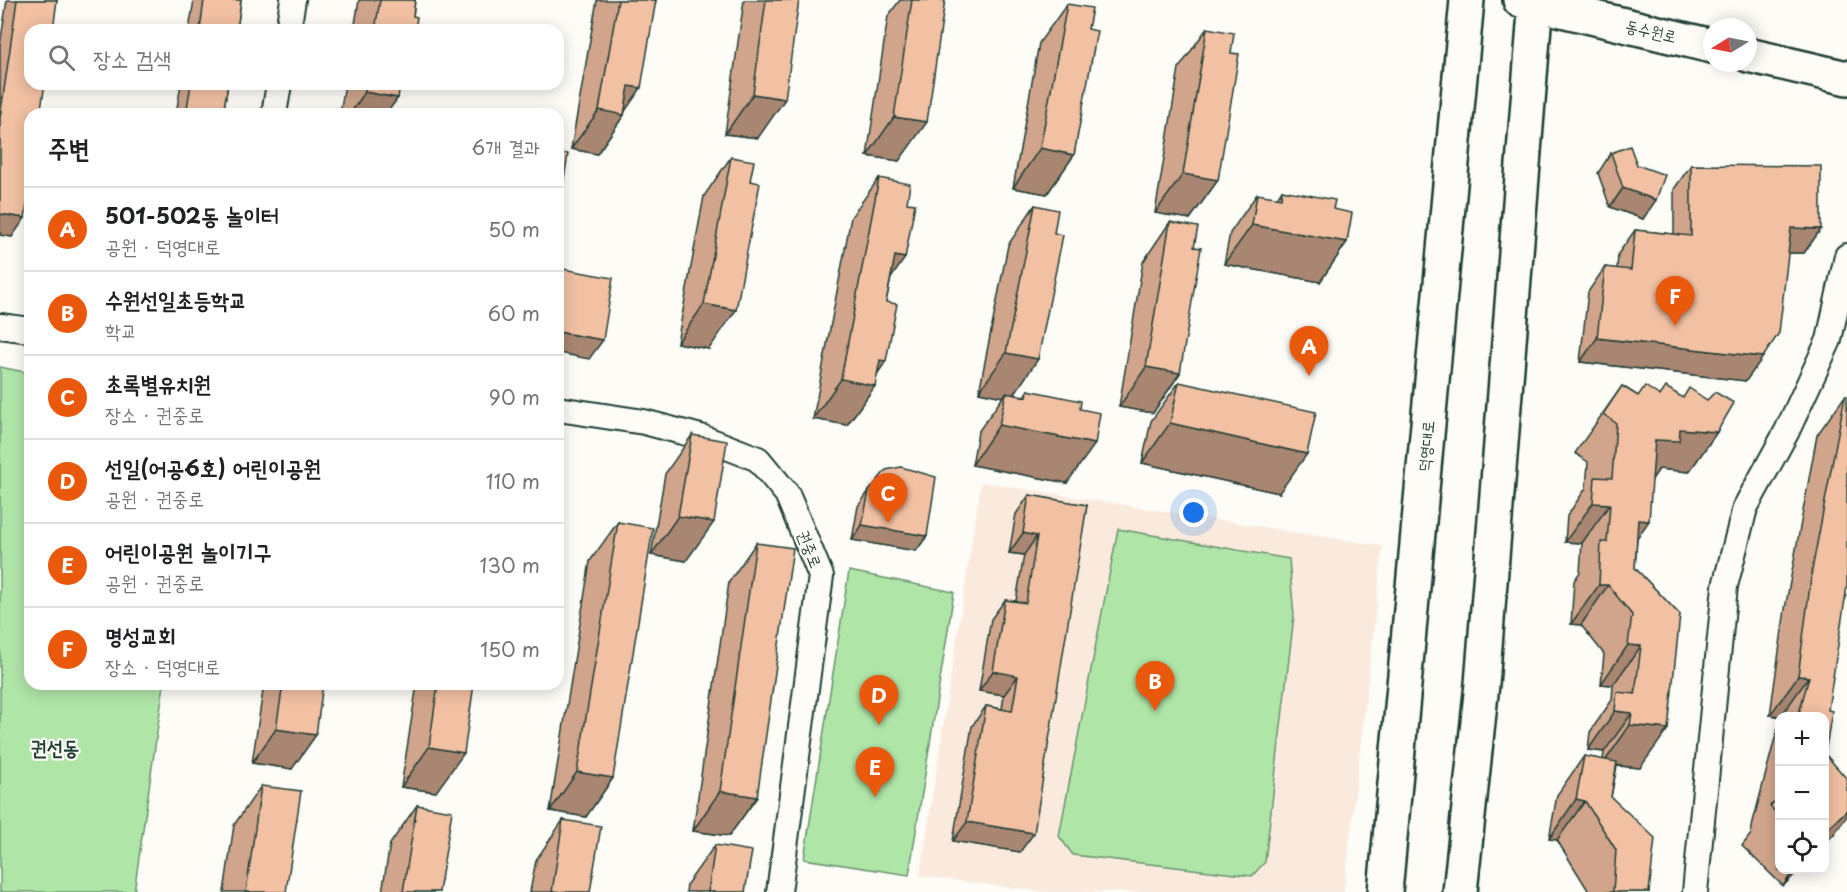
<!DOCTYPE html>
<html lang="ko">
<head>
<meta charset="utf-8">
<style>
  :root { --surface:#fff; --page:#f2f2f2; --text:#202124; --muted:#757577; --line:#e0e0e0; --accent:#ea580c }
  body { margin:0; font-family:"Playpen Sans","Poor Story",sans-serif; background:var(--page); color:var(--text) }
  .controls { position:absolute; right:18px; bottom:18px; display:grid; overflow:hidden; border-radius:12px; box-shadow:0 3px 15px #0003 }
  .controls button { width:54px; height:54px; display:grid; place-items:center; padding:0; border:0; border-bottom:2px solid var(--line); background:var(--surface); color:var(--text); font:30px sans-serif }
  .compass { position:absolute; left:1703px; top:18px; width:54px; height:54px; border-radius:50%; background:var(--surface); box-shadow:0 3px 15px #0003; rotate:260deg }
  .you { position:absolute; left:1194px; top:513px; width:21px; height:21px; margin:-15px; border:4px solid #fff; border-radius:50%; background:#1a73e8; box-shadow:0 0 0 9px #1a73e833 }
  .badge { display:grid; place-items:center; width:39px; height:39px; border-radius:50%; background:var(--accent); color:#fff; font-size:20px; font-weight:700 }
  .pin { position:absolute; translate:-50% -50px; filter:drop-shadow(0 2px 3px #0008) }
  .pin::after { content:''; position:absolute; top:32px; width:21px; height:18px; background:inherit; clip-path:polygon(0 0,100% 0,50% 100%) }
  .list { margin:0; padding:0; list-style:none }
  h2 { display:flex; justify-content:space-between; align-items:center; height:78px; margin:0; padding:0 24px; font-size:26px }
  h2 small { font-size:20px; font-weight:400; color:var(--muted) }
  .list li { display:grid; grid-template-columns:39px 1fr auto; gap:18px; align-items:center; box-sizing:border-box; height:84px; padding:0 24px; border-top:2px solid var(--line) }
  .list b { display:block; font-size:22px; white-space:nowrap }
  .list p { margin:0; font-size:20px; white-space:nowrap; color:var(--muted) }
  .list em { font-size:20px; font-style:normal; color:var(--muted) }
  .icon { flex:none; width:33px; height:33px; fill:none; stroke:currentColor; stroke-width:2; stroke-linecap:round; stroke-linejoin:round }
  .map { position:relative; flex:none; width:1847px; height:892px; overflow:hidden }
  .search { position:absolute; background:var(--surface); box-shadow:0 3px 15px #0003; left:24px; top:24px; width:540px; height:66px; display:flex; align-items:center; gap:15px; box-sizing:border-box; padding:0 21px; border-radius:18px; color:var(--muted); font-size:22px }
  .panel { position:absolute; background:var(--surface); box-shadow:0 3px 15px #0003; left:24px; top:108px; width:540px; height:582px; border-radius:18px }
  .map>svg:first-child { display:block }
  .built { fill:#faeade }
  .green { fill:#b0e5a8; stroke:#68916e; stroke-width:1.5 }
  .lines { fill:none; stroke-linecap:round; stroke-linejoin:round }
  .minor-casing { stroke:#1f3d34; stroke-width:28 }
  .secondary-casing { stroke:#1f3d34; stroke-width:38 }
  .minor { stroke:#fdfcf7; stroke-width:24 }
  .secondary { stroke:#fdfcf7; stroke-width:33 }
  .wall { fill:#d0a58c; stroke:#1f3d34; stroke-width:1.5 }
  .shaded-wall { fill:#a98672; stroke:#1f3d34; stroke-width:1.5 }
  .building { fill:#f2c0a3; stroke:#1f3d34; stroke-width:1.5 }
  .labels { text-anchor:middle; stroke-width:4.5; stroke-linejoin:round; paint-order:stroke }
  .street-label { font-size:16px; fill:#1f3d34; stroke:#fdfcf7 }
  .quarter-label { font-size:20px; font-weight:bold; fill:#1f3d34; stroke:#fdfcf7 }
</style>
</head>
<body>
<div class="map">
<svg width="1847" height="892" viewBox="0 0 1847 892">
  <rect width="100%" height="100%" fill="#fdfcf7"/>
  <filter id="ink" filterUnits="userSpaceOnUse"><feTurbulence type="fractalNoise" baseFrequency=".0167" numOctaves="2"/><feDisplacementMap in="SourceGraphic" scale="12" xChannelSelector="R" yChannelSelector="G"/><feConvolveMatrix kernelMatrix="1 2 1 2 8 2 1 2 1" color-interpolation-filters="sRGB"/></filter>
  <g filter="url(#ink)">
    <polygon class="built" points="981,482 1383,546 1344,892 1045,892 920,876"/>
    <g class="green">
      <polygon points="0,367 30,373 30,684 164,684 134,892 0,892"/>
      <polygon points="1118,529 1289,559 1294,616 1265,862 1252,876 1073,855 1059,836"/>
      <polygon points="849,571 954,592 909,875 804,859"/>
    </g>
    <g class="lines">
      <g class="minor-casing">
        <g id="minor">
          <polyline points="288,30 293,0"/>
          <polyline points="274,114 279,84"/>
          <polyline points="0,326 30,330"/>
          <polyline points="558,409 644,422 701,437 758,459 787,494 821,576 779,892"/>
          <polyline points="1695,892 1725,586 1745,508 1787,431 1829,340 1847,256"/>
        </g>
      </g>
      <g class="secondary-casing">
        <g id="secondary">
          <polyline points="1520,0 1712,46"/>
          <polyline points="1748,55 1847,78"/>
          <polyline points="1385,892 1467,0"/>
          <polyline points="1460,892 1482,684 1536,0"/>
        </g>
      </g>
      <use href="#minor" class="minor"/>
      <use href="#secondary" class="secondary"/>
    </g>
    <g class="wall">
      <polygon points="7,0 57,0 12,237 0,235 0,45"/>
      <polygon points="194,0 241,0 237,30 189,30"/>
      <polygon points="359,0 415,0 413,16 415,30 354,30"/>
      <polygon points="597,0 656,0 624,115 597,154 571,149"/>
      <polygon points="744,0 799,0 758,138 725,134"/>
      <polygon points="900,0 945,0 899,161 867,156 888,16"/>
      <polygon points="1067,4 1088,29 1074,155 1047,194 1013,188 1039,43"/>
      <polygon points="1207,28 1231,53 1218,180 1190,219 1155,213 1179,68"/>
      <polygon points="181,84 228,84 223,114 176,114"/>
      <polygon points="345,84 400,84 386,114 340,114"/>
      <polygon points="1611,153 1643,219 1610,207 1598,173"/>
      <polygon points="731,157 709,349 677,343 704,196"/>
      <polygon points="1691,165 1821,229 1804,253 1788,253 1746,381 1580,362 1588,292 1605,267 1617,269 1618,254 1635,230 1674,234 1674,189"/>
      <polygon points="879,178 891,278 886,302 875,386 847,425 813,419 851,217"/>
      <polygon points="1282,190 1333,209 1347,242 1320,282 1224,264 1230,233 1257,194 1277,198"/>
      <polygon points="1035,205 1014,394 1024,396 1028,390 1067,483 972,465 978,432 1003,397 979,392 1008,245"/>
      <polygon points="1170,222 1194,247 1180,373 1153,413 1119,407 1143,262"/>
      <polygon points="1179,382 1279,493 1142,463 1151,421"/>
      <polygon points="1622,386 1638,396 1717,432 1689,472 1659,469 1652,479 1637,539 1635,568 1680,615 1640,768 1617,766 1611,797 1649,892 1588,892 1588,890 1557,840 1549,839 1557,795 1584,756 1603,760 1604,752 1588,750 1590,732 1612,700 1613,685 1601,684 1604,654 1581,625 1571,624 1574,581 1580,572 1582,543 1565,542 1567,516 1586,488 1588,462 1575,453"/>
      <polygon points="1845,396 1828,710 1825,754 1834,834 1824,844 1824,717 1781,717 1770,715 1785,609 1817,435"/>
      <polygon points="692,435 686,561 651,555 665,474"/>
      <polygon points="869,491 927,536 916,551 852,540 858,506"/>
      <polygon points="1029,495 1087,505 1020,852 953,841 972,726 986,706 1002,709 1004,695 979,691 991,619 1005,600 1016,601 1024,555 1009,553 1016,514"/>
      <polygon points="618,522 613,778 586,817 550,811 590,561"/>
      <polygon points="756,543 757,797 729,836 693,831 729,582"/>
      <polygon points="264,684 323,684 292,769 252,763"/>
      <polygon points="417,684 474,684 436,792 401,787"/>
      <polygon points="1779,723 1779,870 1799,870 1783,886 1742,846 1751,834 1753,822"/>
      <polygon points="261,786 286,892 224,892 234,825"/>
      <polygon points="417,805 439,892 382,892 390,844"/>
      <polygon points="563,820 590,892 530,892 536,860"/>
      <polygon points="715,845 745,892 686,892 687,884"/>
    </g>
    <g class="shaded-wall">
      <polygon points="629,86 641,88 623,114 624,115 597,154 571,149 599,110"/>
      <polygon points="365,92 398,98 386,114 350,114"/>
      <polygon points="753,94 785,99 758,138 725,134"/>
      <polygon points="894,117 927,122 899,161 867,156"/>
      <polygon points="1040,148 1074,155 1047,194 1013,188"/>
      <polygon points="1183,174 1218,180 1190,219 1155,213"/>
      <polygon points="558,184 563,185 558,192"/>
      <polygon points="1623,188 1656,200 1643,219 1610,207"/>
      <polygon points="0,214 25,218 12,237 0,235"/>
      <polygon points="1252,225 1347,242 1320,282 1224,264"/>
      <polygon points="1791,228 1821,229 1804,253 1774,253"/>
      <polygon points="895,256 905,258 878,297"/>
      <polygon points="704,304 736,310 709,349 677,343"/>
      <polygon points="558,332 603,340 589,359 558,353"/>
      <polygon points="1597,338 1763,357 1746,381 1580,362"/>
      <polygon points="1006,353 1038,359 1011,399 1006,393 1003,397 979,392"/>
      <polygon points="880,360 886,361 870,385 875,386 847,425 813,419 841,379"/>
      <polygon points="1146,367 1180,373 1153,413 1119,407"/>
      <polygon points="1170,423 1307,454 1279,493 1142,463"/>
      <polygon points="999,425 1095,444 1067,483 972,465"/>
      <polygon points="1680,429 1717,432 1689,472 1659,469 1651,481 1655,440"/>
      <polygon points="1593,503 1610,504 1582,543 1565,542"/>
      <polygon points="678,516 714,522 686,561 651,555"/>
      <polygon points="1638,520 1649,521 1622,560"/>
      <polygon points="862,525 927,536 916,551 852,540"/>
      <polygon points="1023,533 1037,536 1024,555 1009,553"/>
      <polygon points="1599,585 1608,585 1581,625 1571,624"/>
      <polygon points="1628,645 1641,646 1613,685 1601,684"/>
      <polygon points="993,671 1018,676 1004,695 979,691"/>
      <polygon points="1798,676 1809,677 1781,716 1770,715"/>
      <polygon points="1615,711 1632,713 1604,752 1588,750"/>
      <polygon points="1630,725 1668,729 1640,768 1603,764"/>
      <polygon points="276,729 316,735 292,769 252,763"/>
      <polygon points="429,747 464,753 436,792 401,787"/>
      <polygon points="577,772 613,778 586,817 550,811"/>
      <polygon points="720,791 757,797 729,836 693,831"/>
      <polygon points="1576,799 1585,801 1557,840 1549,839"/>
      <polygon points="1847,810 1847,816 1834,834 1824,844 1824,832"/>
      <polygon points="967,822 1034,833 1020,852 953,841"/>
      <polygon points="1794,870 1799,870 1783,886"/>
    </g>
    <g class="building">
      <polygon points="17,0 57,0 53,30 30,30 30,84 45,84 40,114 30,114 30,186 25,218 0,214 0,118"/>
      <polygon points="204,0 241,0 237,30 200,30"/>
      <polygon points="380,0 415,0 413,16 417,17 415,30 375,30"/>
      <polygon points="618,0 656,0 641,88 629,86 624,115 599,110"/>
      <polygon points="766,0 799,0 785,99 753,94"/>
      <polygon points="912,0 945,0 927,122 894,117"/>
      <polygon points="1067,4 1092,8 1088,29 1097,31 1074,155 1040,148"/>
      <polygon points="1207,28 1234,33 1231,53 1239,54 1218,180 1183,174"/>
      <polygon points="191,84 228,84 223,114 186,114"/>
      <polygon points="366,84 400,84 398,98 365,92"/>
      <polygon points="1630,146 1637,165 1665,175 1656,200 1623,188 1611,153"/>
      <polygon points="558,152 568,154 563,185 558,184"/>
      <polygon points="731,157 754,161 750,181 760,183 736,310 704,304"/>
      <polygon points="1691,165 1821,166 1821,229 1791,228 1779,333 1763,357 1597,338 1605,267 1631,270 1635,230 1691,236"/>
      <polygon points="879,178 910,184 907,203 915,204 905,258 895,256 886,302 897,304 886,361 880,360 875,386 841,379"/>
      <polygon points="1282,190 1335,200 1333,209 1352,213 1347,242 1252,225 1257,194 1281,198"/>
      <polygon points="1035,205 1058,210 1054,233 1063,235 1038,359 1006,353"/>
      <polygon points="1170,222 1198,227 1194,247 1201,248 1180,373 1146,367"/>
      <polygon points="558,268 613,278 603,340 558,332"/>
      <polygon points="1179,382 1316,412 1307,454 1170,423"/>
      <polygon points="1622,386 1638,396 1645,386 1660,396 1666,387 1683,398 1689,388 1707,400 1715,392 1734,403 1717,432 1680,429 1679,441 1655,440 1649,521 1638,520 1635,568 1680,615 1668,729 1630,725 1632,713 1615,711 1617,692 1635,694 1641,646 1628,645 1632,615 1608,585 1599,585 1601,542 1607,542 1610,504 1593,503 1595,477 1612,478 1616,423 1603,414"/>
      <polygon points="1028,390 1081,401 1080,409 1100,413 1095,444 999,425 1006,393 1027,397"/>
      <polygon points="1845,396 1847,396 1847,586 1828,710 1832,711 1825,754 1847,779 1847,810 1824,832 1824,717 1798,717 1809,677 1798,676 1812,570"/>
      <polygon points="692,435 727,441 714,522 678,516"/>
      <polygon points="901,467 936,477 927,536 862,525 869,491 886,470"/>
      <polygon points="1029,495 1087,505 1034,833 967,822 986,706 1012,711 1018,676 993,671 1005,600 1026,603 1037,536 1023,533"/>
      <polygon points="618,522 653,528 613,778 577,772"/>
      <polygon points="756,543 793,548 757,797 720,791"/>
      <polygon points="283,684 323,684 316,735 276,729"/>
      <polygon points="438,684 474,684 464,753 429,747"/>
      <polygon points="1584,756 1617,762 1611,797 1655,838 1649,892 1613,892 1616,850 1585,801 1576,799"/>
      <polygon points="261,786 301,791 286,892 246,892"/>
      <polygon points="1779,786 1779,816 1770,806 1777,799"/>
      <polygon points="417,805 452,811 439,892 403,892"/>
      <polygon points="563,820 601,826 590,892 552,892"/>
      <polygon points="715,845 752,851 745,892 708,892"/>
    </g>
  </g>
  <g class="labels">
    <g class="street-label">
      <text transform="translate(1651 31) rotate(13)" y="6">동수원로</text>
      <text transform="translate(1426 446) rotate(-85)" y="6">덕영대로</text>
      <text transform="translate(810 549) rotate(68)" y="6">권중로</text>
    </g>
    <g class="quarter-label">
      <text x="55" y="755">권선동</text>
    </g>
  </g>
</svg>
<div class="controls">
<button>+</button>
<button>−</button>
<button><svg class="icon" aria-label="locate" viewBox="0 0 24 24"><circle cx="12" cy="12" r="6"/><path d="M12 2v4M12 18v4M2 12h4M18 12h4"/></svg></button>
</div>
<svg class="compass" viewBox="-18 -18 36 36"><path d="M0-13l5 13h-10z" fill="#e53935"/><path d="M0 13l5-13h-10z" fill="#757577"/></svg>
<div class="you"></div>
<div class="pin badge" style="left:1309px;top:376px">A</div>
<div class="pin badge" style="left:1155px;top:711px">B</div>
<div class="pin badge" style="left:888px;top:523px">C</div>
<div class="pin badge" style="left:879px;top:725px">D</div>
<div class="pin badge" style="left:875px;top:797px">E</div>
<div class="pin badge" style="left:1675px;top:326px">F</div>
<div class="search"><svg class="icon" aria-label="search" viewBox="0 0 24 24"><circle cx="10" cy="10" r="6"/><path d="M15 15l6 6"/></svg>장소 검색</div>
<section class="panel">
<h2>주변<small>6개 결과</small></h2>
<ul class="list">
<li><span class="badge">A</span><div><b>501-502동 놀이터</b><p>공원 · 덕영대로</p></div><em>50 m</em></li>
<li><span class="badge">B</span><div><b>수원선일초등학교</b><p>학교</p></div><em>60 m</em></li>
<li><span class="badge">C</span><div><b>초록별유치원</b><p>장소 · 권중로</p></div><em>90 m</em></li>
<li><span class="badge">D</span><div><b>선일(어공6호) 어린이공원</b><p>공원 · 권중로</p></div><em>110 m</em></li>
<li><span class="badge">E</span><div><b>어린이공원 놀이기구</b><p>공원 · 권중로</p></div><em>130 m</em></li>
<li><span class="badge">F</span><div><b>명성교회</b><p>장소 · 덕영대로</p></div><em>150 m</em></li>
</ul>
</section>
</div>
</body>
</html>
